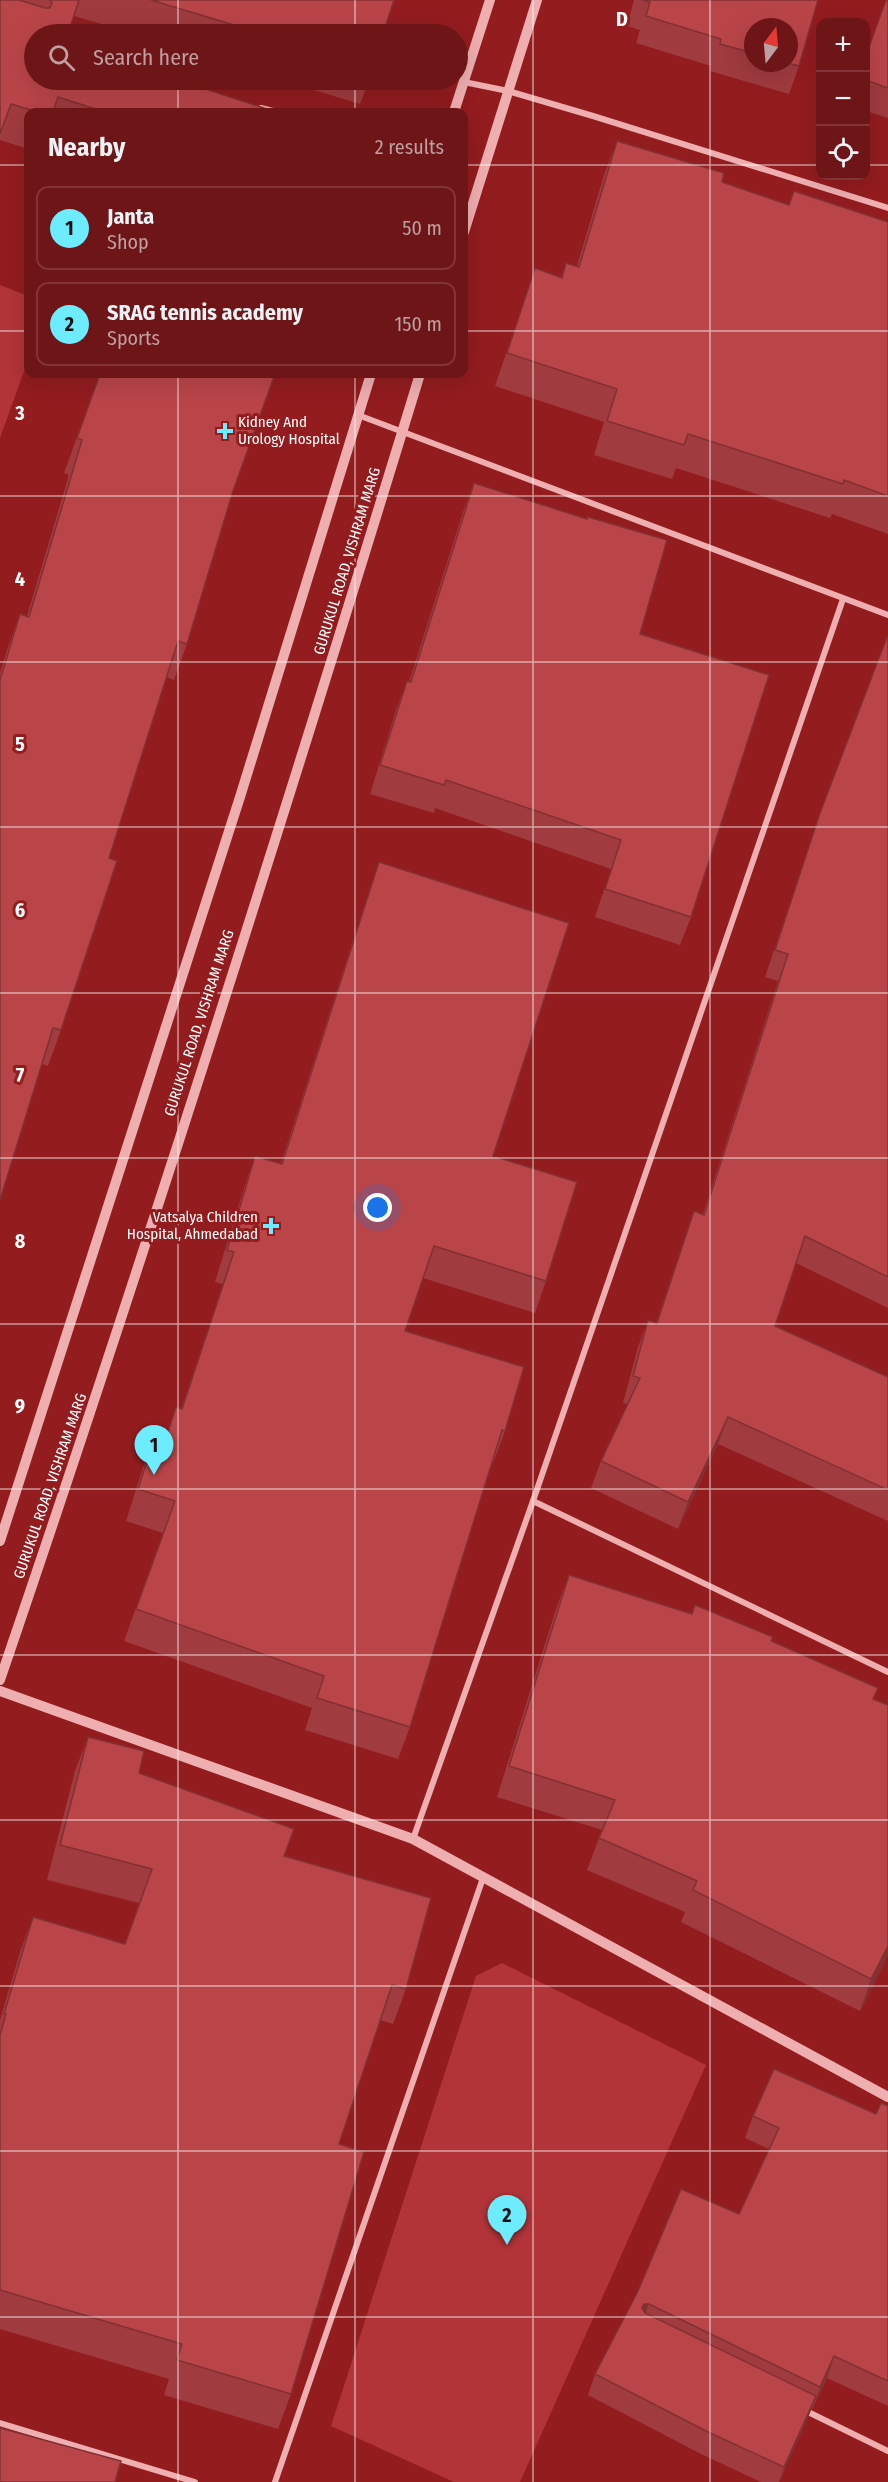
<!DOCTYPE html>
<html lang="en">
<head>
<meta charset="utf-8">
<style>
  :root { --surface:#6e1517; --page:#762224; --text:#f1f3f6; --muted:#bf9fa1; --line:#803436; --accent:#6cecfe }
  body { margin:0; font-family:"Fira Sans Condensed",sans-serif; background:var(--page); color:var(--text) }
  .controls { position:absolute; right:18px; top:18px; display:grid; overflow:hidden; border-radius:12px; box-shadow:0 6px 24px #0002 }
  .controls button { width:54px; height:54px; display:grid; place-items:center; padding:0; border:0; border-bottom:2px solid var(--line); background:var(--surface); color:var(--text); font:30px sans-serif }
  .compass { position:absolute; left:744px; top:18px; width:54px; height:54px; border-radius:50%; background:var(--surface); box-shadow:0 6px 24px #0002; rotate:16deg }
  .you { position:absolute; left:378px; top:1208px; width:21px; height:21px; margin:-15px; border:4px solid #fff; border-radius:50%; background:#1a73e8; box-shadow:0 0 0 9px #1a73e833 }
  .badge { display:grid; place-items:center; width:39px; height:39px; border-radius:50%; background:var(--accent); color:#111; font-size:20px; font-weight:700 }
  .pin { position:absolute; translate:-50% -50px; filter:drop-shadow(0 2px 3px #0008) }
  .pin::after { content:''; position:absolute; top:32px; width:21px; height:18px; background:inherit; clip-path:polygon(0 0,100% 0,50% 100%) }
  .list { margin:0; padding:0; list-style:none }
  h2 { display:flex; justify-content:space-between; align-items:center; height:78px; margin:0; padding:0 24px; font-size:26px }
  h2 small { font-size:20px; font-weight:400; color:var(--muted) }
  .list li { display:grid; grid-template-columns:39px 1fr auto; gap:18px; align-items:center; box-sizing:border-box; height:84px; margin:0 12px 12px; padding:0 12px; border:2px solid var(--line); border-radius:12px }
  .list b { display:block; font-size:22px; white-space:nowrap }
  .list p { margin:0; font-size:20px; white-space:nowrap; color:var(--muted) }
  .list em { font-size:20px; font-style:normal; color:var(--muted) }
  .icon { flex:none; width:33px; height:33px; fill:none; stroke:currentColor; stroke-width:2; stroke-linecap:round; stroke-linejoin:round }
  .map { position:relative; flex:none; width:888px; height:2482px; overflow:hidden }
  .search { position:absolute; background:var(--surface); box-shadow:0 6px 24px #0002; left:24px; top:24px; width:444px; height:66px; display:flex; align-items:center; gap:15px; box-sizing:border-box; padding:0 21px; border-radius:33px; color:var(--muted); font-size:22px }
  .panel { position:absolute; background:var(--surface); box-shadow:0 6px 24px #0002; left:24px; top:108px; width:444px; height:270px; border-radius:12px }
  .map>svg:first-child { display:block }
  .green { fill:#b23438 }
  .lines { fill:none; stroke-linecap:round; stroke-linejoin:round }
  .minor { stroke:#efaeb0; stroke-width:6 }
  .tertiary { stroke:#efaeb0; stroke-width:10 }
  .wall { fill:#a03b3f; fill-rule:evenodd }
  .shaded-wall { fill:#823033 }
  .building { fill:#ba4549; stroke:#823033; stroke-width:1.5 }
  .grid { fill:none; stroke:#fff; stroke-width:1.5; stroke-opacity:0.55 }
  .poi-dot { fill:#6cecfe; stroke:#931c1f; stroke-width:2 }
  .labels { text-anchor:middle; stroke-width:6; stroke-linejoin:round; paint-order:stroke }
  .poi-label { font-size:15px; fill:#fff; stroke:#931c1f; text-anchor:start }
  .street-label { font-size:15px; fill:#fff; stroke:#931c1f }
  .grid-label { font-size:20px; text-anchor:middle; font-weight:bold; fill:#fff; stroke:#931c1f; stroke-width:6; stroke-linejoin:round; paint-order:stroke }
</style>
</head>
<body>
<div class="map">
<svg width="888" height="2482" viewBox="0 0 888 2482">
  <rect width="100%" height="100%" fill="#931c1f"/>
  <g class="green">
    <polygon points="0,285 28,296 28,360 0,438"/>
    <polygon points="502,1963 706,2065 520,2482 454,2482 331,2426 476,1976"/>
  </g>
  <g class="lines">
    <g class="minor">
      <polyline points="464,82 508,91 593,116 888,208"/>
      <polyline points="261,108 277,112"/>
      <polyline points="358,415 888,615"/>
      <polyline points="533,1501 888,1672"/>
      <polyline points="413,1839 533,1501 843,599"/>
      <polyline points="804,2410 888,2451"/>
      <polyline points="0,2423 195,2482"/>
      <polyline points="275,2482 483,1878"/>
    </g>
    <g class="tertiary">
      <polyline points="454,112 490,0"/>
      <polyline points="464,232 537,0"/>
      <polyline points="0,1541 240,797 371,374"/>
      <path d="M0,1680C148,1247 286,811 420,374"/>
      <polyline points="0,1691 413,1839 888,2097"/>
    </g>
  </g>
  <g class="wall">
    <polygon points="0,0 394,0 383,34 135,34 74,16 34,34 276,112 28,112 28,149 0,140"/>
    <path d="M634,0H818L799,66L789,94L710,71L711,66L636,43L640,30L627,26ZM753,27L789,63H753Z"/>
    <polygon points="888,0 888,118 866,111 866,55"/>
    <polygon points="281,80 369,80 360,104"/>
    <polygon points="617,141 722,182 789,205 888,222 888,534 832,514 830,518 676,468 672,479 594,455 604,422 495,386 535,268 561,277 566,263 577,266 604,175"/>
    <polygon points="100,374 233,491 187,644 174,680 166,677 109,858 61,1030 48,1066 42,1064 0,1200 0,673 7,650 20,614 27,616 69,475 64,473"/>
    <polygon points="474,483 640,634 691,917 680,945 595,917 611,869 435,808 434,813 370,794 396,710 407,681 409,682 463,512"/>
    <polygon points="888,637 888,1308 796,1263 775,1326 888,1377 888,1521 718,1444 678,1529 591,1488 601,1461 628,1404 623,1403 638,1347 648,1320 656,1323 694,1211 703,1214 778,981 765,977 811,840"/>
    <polygon points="379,862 493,1156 546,1281 535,1313 423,1278 405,1331 505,1431 493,1463 492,1463 410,1727 398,1759 305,1730 312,1708 124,1641 163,1533 126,1521 145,1461 157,1429 167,1432 176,1407 181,1409 223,1284 215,1282 244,1188 255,1156 281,1163 368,894"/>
    <polygon points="569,1575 772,1641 874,1699 888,1955 860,2011 681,1922 685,1912 587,1870 602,1830 497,1797 557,1606"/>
    <polygon points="88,1737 139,1773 284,1856 406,1989 393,2024 380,2020 339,2144 291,2394 278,2429 164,2395 169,2379 0,2329 0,2020 20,1952 33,1917 125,1944 139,1903 47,1880 75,1771"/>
    <polygon points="888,2106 888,2406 827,2378 813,2408 812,2408 779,2482 761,2482 701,2454 588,2395 595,2374 638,2291 739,2214 769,2149 745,2138 753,2116 876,2114"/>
  </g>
  <g class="shaded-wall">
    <polygon points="728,1417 718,1444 678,1529 688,1502"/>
    <polygon points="888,1946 888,1955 860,2011 871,1979"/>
    <polygon points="644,2304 649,2304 641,2325 642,2308"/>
    <polygon points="834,2356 827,2378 813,2408 820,2387"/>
    <polygon points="816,2396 808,2418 779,2482 784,2467"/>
  </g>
  <g class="building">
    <polygon points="0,0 19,0 45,8 50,8 52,3 50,0 79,0 68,34 34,34 34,80 178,80 276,112 105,112 58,97 53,112 38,112 11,104 0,134"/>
    <polygon points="151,0 394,0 383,34 264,34"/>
    <polygon points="642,0 818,0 799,66 787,63 789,63 789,27 753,27 753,53 720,44 721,39 646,16 650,2"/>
    <polygon points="886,0 888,0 888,88 866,80 866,55"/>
    <polygon points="617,141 724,173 722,182 789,205 794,191 888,222 888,496 844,480 843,484 688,434 684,445 607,421 617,389 507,353 535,268 562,278 566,263 579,267"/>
    <polygon points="100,374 275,374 233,491 187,644 178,641 109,858 117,861 61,1030 53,1028 0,1200 0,680 20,614 29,617 82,440 77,438"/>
    <polygon points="474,483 587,519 588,517 667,540 640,634 769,675 691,917 605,889 621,840 446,780 444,785 380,765 407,681 411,682"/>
    <polygon points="887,637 888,637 888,1277 805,1236 775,1326 888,1377 888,1490 728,1417 688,1502 601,1461 640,1378 633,1376 648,1320 657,1323 694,1211 704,1215 788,954 775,950 820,813"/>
    <polygon points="379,862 569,923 493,1156 577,1182 546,1281 434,1246 405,1331 524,1367 505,1431 502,1430 410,1727 317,1698 324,1676 136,1609 175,1501 138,1489 157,1429 168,1432 176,1407 182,1409 234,1252 227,1250 255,1156 282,1164"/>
    <polygon points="569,1575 692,1614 695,1605 773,1637 771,1641 878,1688 873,1699 888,1705 888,1946 871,1979 693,1890 697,1881 599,1838 615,1800 509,1766"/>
    <polygon points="88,1737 144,1751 139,1773 294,1829 284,1856 431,1898 406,1989 392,1985 339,2144 364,2152 291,2394 177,2360 182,2344 0,2290 0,2035 6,2014 4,2014 33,1917 125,1944 152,1869 60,1845"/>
    <polygon points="774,2069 876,2114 881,2103 888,2106 888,2381 834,2356 820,2387 649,2304 644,2304 642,2308 645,2313 816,2396 784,2467 708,2432 595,2374 638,2291 681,2189 739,2214 779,2128 753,2116"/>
    <polygon points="0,2428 121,2461 115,2482 0,2482"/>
  </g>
  <path class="grid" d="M178,0V34M355,0V34M533,0V2482M710,0V2482M178,80V112M355,80V112M0,165H28M464,165H820M866,165H888M0,331H28M464,331H888M178,374V2482M355,374V2482M0,496H888M0,662H888M0,827H888M0,993H888M0,1158H888M0,1324H888M0,1489H888M0,1655H888M0,1820H888M0,1986H888M0,2151H888M0,2317H888"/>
  <g class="poi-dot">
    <path d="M222 422h6v6h6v6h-6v6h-6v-6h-6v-6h6z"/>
    <path d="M268 1217h6v6h6v6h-6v6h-6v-6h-6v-6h6z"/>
  </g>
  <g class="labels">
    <g class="poi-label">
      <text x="238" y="427">Kidney And<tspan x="238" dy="17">Urology Hospital</tspan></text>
      <text x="258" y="1222" text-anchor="end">Vatsalya Children<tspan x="258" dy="17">Hospital, Ahmedabad</tspan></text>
    </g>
    <g class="street-label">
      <text transform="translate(347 561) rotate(-73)" y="5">GURUKUL ROAD, VISHRAM MARG</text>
      <text transform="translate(199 1023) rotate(-72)" y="5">GURUKUL ROAD, VISHRAM MARG</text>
      <text transform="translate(50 1486) rotate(-71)" y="5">GURUKUL ROAD, VISHRAM MARG</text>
    </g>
  </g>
  <g class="grid-label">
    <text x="622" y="26">D</text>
    <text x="20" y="420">3</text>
    <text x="20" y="586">4</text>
    <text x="20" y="751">5</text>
    <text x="20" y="917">6</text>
    <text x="20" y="1082">7</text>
    <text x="20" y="1248">8</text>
    <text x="20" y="1413">9</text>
  </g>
</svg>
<div class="controls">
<button>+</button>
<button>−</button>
<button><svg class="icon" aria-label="locate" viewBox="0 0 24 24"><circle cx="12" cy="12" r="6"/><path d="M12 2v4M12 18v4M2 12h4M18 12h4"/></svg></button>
</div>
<svg class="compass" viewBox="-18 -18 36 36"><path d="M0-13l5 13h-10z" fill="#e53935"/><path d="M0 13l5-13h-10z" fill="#bf9fa1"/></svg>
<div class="you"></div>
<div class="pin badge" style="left:154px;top:1475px">1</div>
<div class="pin badge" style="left:507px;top:2245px">2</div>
<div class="search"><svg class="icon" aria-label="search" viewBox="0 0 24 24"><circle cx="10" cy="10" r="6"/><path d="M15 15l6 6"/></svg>Search here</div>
<section class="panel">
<h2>Nearby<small>2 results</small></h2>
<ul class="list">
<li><span class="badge">1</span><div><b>Janta</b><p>Shop</p></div><em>50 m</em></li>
<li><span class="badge">2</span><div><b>SRAG tennis academy</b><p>Sports</p></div><em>150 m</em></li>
</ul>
</section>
</div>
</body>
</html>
